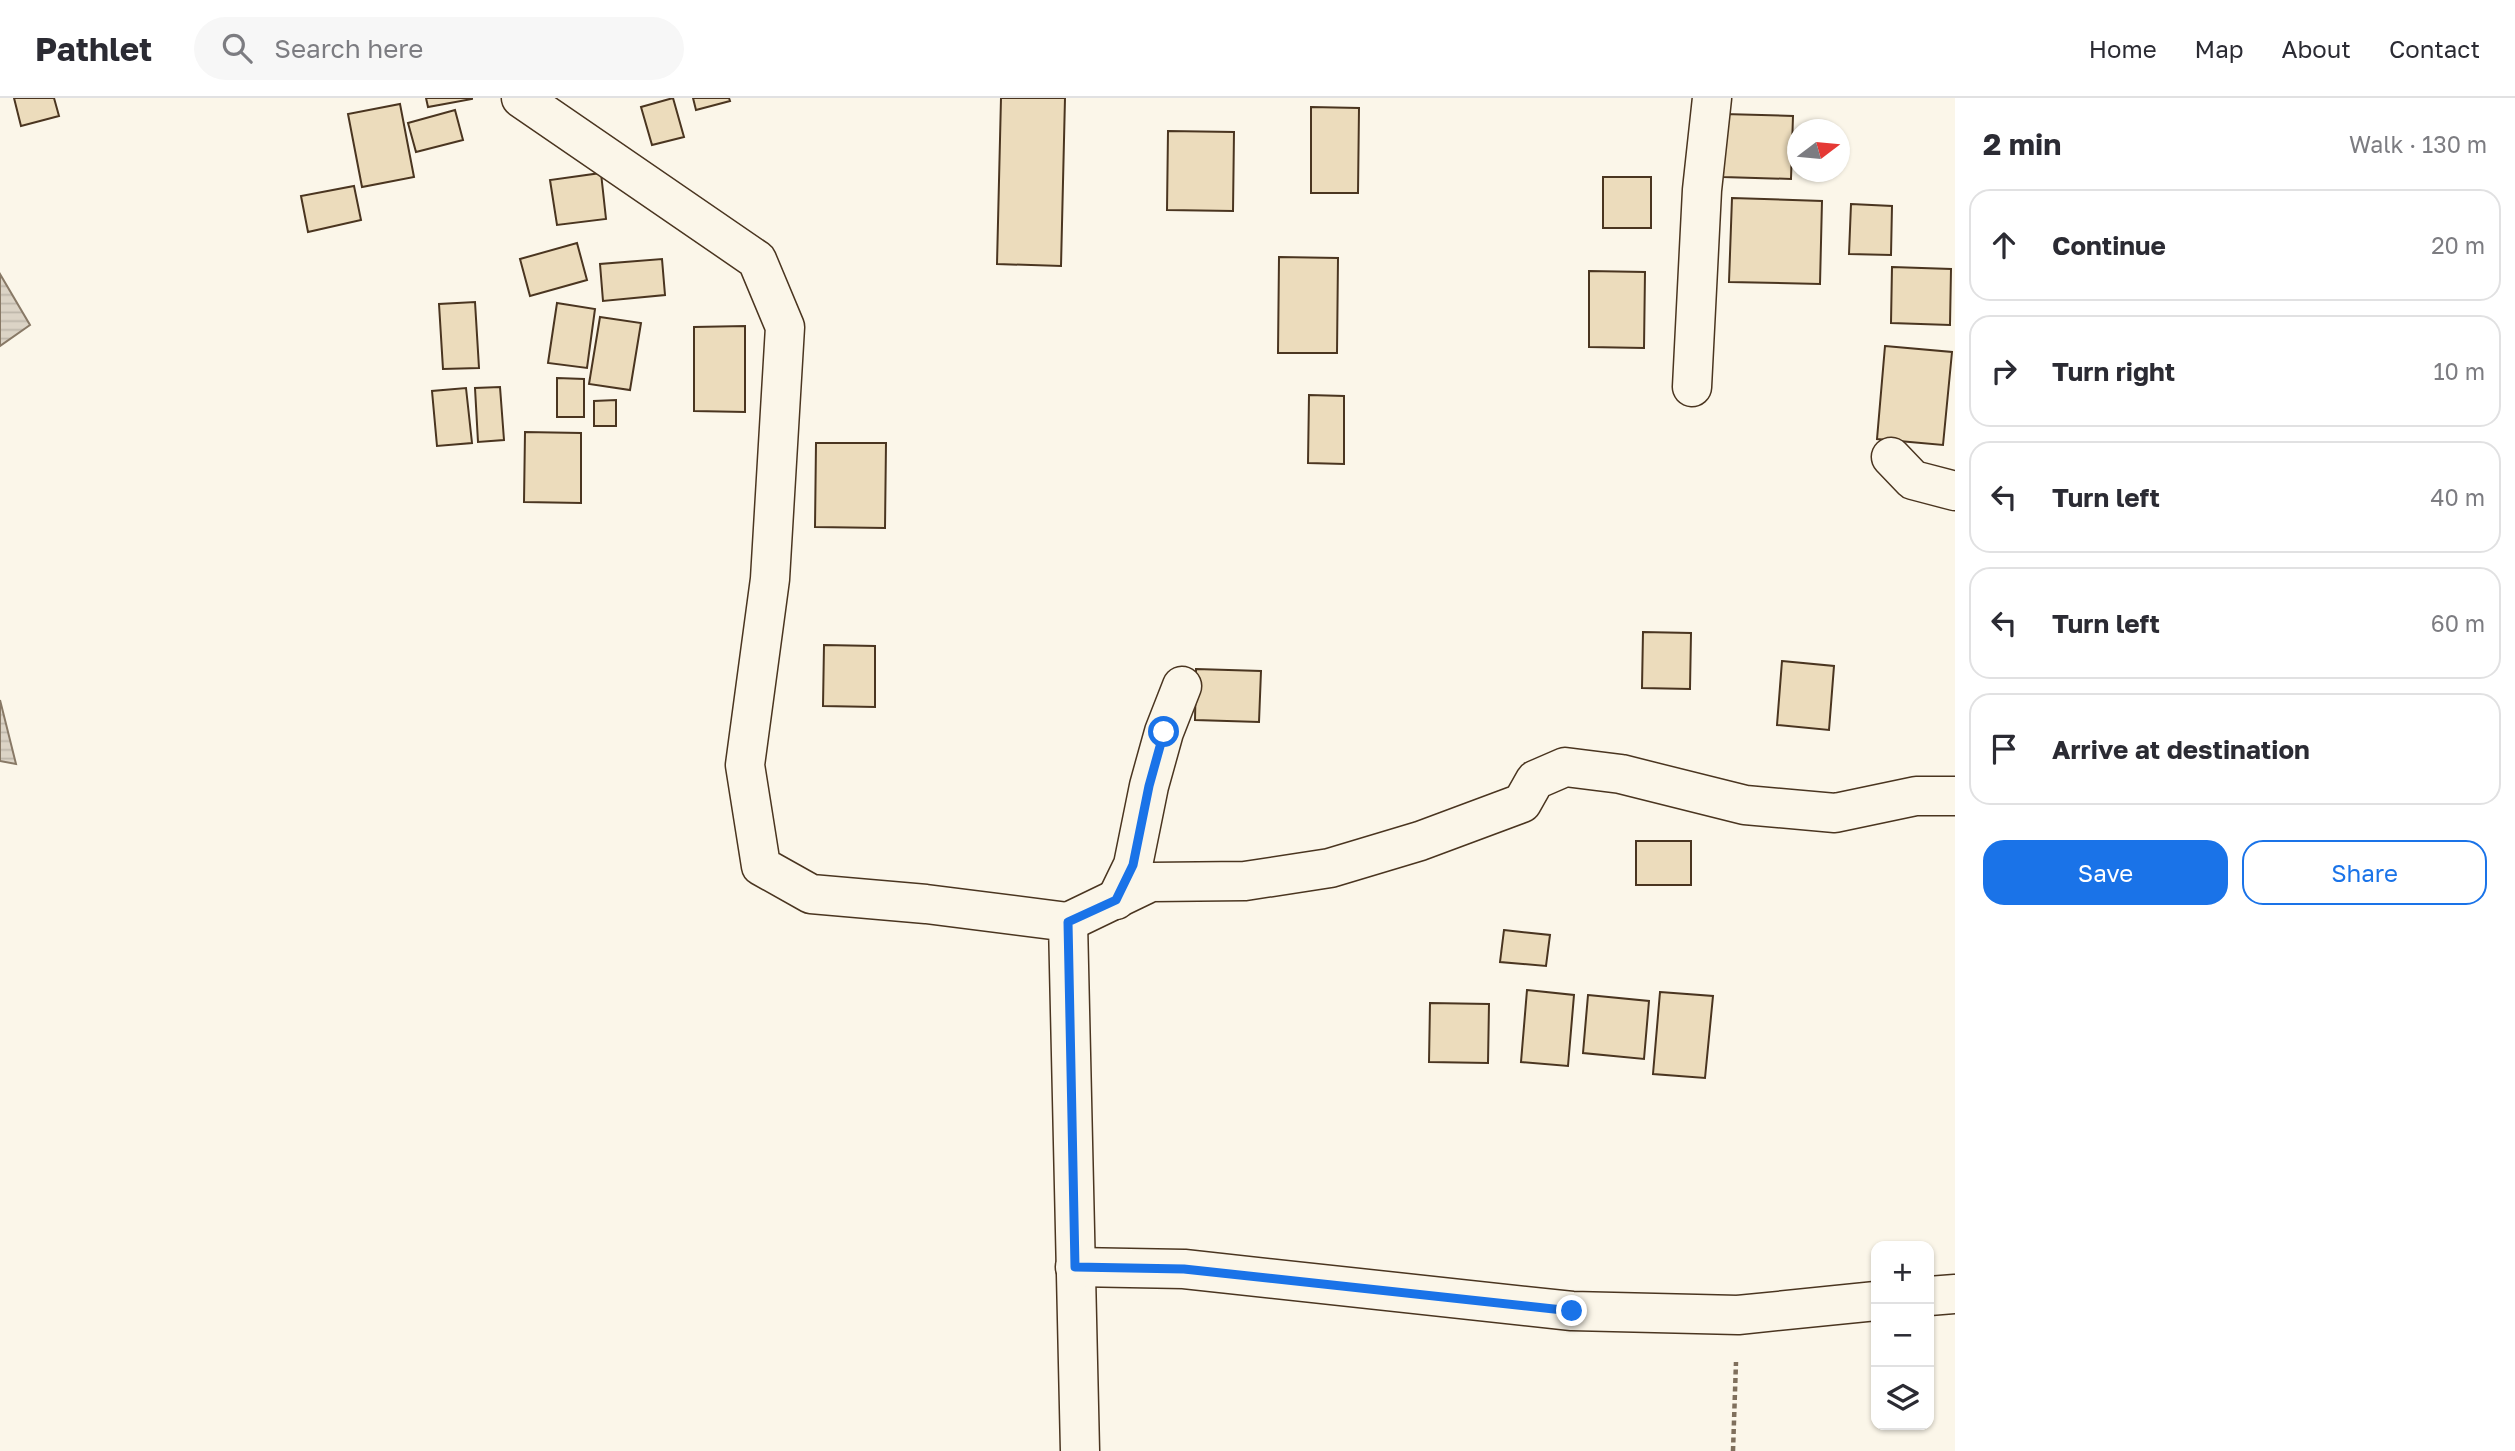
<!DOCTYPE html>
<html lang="en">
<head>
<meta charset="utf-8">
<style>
  :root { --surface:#fff; --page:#f7f7f7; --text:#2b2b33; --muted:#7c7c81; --line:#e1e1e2; --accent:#1a73e8 }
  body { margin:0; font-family:"Golos Text",sans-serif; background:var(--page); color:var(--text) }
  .controls { position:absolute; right:21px; bottom:21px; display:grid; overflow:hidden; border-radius:14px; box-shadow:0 2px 5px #0004 }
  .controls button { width:63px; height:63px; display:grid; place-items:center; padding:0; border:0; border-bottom:2px solid var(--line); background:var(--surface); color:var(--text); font:35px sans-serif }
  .compass { position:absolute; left:1787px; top:21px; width:63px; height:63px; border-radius:50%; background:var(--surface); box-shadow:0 2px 5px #0004; rotate:74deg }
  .stop { position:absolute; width:21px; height:21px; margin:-16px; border:5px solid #1a73e8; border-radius:50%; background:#fff }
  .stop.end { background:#1a73e8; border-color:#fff; box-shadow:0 2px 7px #0008 }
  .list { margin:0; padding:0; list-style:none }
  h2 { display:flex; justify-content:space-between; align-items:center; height:91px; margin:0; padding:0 28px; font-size:30px }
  h2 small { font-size:23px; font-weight:400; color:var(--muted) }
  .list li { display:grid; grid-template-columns:46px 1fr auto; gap:21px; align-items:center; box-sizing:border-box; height:112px; margin:0 14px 14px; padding:0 14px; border:2px solid var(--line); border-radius:21px }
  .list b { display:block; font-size:26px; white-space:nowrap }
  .list em { font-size:23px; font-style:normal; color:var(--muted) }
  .actions { display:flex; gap:14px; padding:21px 28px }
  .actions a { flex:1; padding:16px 0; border:2px solid var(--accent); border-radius:21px; text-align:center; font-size:24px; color:var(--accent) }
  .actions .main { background:var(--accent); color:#fff }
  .icon { flex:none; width:38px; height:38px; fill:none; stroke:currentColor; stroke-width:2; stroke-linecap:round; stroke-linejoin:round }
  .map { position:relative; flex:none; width:1955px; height:1353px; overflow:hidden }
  header { display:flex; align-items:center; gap:42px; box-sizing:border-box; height:98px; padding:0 35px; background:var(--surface); border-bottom:2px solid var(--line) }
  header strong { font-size:33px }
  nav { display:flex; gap:38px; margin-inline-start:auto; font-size:24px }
  .search { width:490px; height:63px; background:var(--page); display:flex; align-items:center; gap:18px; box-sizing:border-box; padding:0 24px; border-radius:38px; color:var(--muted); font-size:26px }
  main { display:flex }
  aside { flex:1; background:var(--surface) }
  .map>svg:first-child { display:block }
  .water { fill:url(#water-rules); stroke:#887966; stroke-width:2 }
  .building { fill:#ecdcbc; stroke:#4a3520; stroke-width:2 }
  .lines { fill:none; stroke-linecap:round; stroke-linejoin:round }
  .street-casing { stroke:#4a3520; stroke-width:41 }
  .path { stroke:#7f6f5c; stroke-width:4.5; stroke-dasharray:5 3.5; stroke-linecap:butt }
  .street { stroke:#fbf6e9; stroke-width:38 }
  .route { stroke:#1a73e8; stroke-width:9 }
</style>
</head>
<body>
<header>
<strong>Pathlet</strong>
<div class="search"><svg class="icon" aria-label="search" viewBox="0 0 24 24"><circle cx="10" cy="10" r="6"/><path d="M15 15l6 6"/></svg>Search here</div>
<nav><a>Home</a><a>Map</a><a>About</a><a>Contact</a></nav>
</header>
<main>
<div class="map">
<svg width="1955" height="1353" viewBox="0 0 1955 1353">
  <defs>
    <pattern id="water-rules" width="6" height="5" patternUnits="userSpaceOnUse" patternTransform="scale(1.75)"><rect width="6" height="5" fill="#dcd4c6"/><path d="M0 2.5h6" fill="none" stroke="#beb7aa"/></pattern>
  </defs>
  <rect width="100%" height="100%" fill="#fbf6e9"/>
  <g class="water">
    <polygon points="0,176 30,227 0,248"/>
    <polygon points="0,602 16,666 0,663"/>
  </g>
  <g class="building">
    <polygon points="14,0 54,0 59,18 21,28"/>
    <polygon points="426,0 472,0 472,1 428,9"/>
    <polygon points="673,0 684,39 652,47 641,9"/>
    <polygon points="693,0 729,0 730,3 696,12"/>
    <polygon points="1001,0 1065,0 1061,168 997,166"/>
    <polygon points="400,6 414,79 362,89 348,16"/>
    <polygon points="1311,9 1359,10 1358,95 1311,95"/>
    <polygon points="455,12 463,42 416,54 408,25"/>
    <polygon points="1724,16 1793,18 1791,81 1723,79"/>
    <polygon points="1168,33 1234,34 1233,113 1167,112"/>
    <polygon points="601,75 606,121 557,127 550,82"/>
    <rect x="1603" y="79" width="48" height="51"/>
    <polygon points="354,88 361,122 308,134 301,98"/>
    <polygon points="1732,100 1822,103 1820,186 1729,184"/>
    <polygon points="1851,106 1892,108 1891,157 1849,156"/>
    <polygon points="577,145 587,182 530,198 520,161"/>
    <polygon points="1279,159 1338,160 1337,255 1278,255"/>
    <polygon points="662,161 665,197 603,203 600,166"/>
    <polygon points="1892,169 1951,171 1950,227 1891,225"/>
    <polygon points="1589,173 1645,174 1644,250 1589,249"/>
    <polygon points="475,204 479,270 443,271 439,206"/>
    <polygon points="557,205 595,211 587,270 548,265"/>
    <polygon points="600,219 641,225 630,292 589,286"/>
    <polygon points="745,228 745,314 694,313 694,229"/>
    <polygon points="1885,248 1952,254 1943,347 1877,341"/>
    <polygon points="557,280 584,281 584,319 557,319"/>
    <polygon points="500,289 504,342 478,344 475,290"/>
    <polygon points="466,290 472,345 437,348 432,293"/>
    <polygon points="1309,297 1344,298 1344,366 1308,365"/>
    <polygon points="616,302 616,328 594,328 594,303"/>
    <polygon points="525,334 581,335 581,405 524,404"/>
    <polygon points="816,345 886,345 885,430 815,429"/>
    <polygon points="1643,534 1691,535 1690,591 1642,590"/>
    <polygon points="824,547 875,548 875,609 823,608"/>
    <polygon points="1782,563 1834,568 1829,632 1777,627"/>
    <polygon points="1196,571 1261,573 1259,624 1195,622"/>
    <rect x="1636" y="743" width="55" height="44"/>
    <polygon points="1504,832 1550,837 1546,868 1500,864"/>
    <polygon points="1527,892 1574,897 1568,968 1521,964"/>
    <polygon points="1660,894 1713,898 1705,980 1653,976"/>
    <polygon points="1588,897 1649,903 1644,961 1583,955"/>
    <polygon points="1430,905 1489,906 1488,965 1429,964"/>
  </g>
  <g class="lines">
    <g class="street-casing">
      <g id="street">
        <polyline points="521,0 757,162 785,229 770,481 745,667 761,768 811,796 926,806 1068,824 1080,1353"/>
        <polyline points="1692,289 1702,92 1712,0"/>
        <polyline points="1891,359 1913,382 1955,393"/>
        <polyline points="1116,802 1133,767 1149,688 1164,634 1182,588"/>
        <polyline points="1068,824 1151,784 1245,783 1330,770 1420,743 1522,705 1535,682 1565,669 1621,676 1745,707 1835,715 1916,698 1955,698"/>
        <polyline points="1075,1169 1184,1171 1572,1213 1738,1217 1876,1203"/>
        <polyline points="1929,1198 1955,1196"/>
      </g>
    </g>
    <polyline class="path" points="1733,1353 1736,1264"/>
    <use href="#street" class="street"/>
  </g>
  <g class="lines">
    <polyline class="route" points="1164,634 1149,688 1133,767 1116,802 1068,824 1075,1169 1184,1171 1572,1213"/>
  </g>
</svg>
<div class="controls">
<button>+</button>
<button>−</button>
<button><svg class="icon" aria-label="layers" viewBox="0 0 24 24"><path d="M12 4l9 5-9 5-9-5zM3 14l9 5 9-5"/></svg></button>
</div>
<svg class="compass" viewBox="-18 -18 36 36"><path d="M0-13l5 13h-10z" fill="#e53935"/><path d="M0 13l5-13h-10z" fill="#7c7c81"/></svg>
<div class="stop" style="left:1164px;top:634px"></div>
<div class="stop end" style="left:1572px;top:1213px"></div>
</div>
<aside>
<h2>2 min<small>Walk · 130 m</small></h2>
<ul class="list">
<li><svg class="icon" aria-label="ahead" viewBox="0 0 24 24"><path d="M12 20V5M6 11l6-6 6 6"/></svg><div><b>Continue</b></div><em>20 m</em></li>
<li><svg class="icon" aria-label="right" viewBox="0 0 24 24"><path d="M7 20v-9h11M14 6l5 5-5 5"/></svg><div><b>Turn right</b></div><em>10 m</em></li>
<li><svg class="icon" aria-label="left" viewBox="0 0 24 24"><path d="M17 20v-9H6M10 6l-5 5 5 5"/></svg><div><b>Turn left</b></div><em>40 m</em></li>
<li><svg class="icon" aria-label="left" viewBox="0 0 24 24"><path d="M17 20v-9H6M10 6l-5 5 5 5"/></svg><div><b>Turn left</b></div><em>60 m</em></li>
<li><svg class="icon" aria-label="arrive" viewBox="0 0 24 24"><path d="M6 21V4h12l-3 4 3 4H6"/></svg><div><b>Arrive at destination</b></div></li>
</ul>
<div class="actions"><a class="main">Save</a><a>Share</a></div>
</aside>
</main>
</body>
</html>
